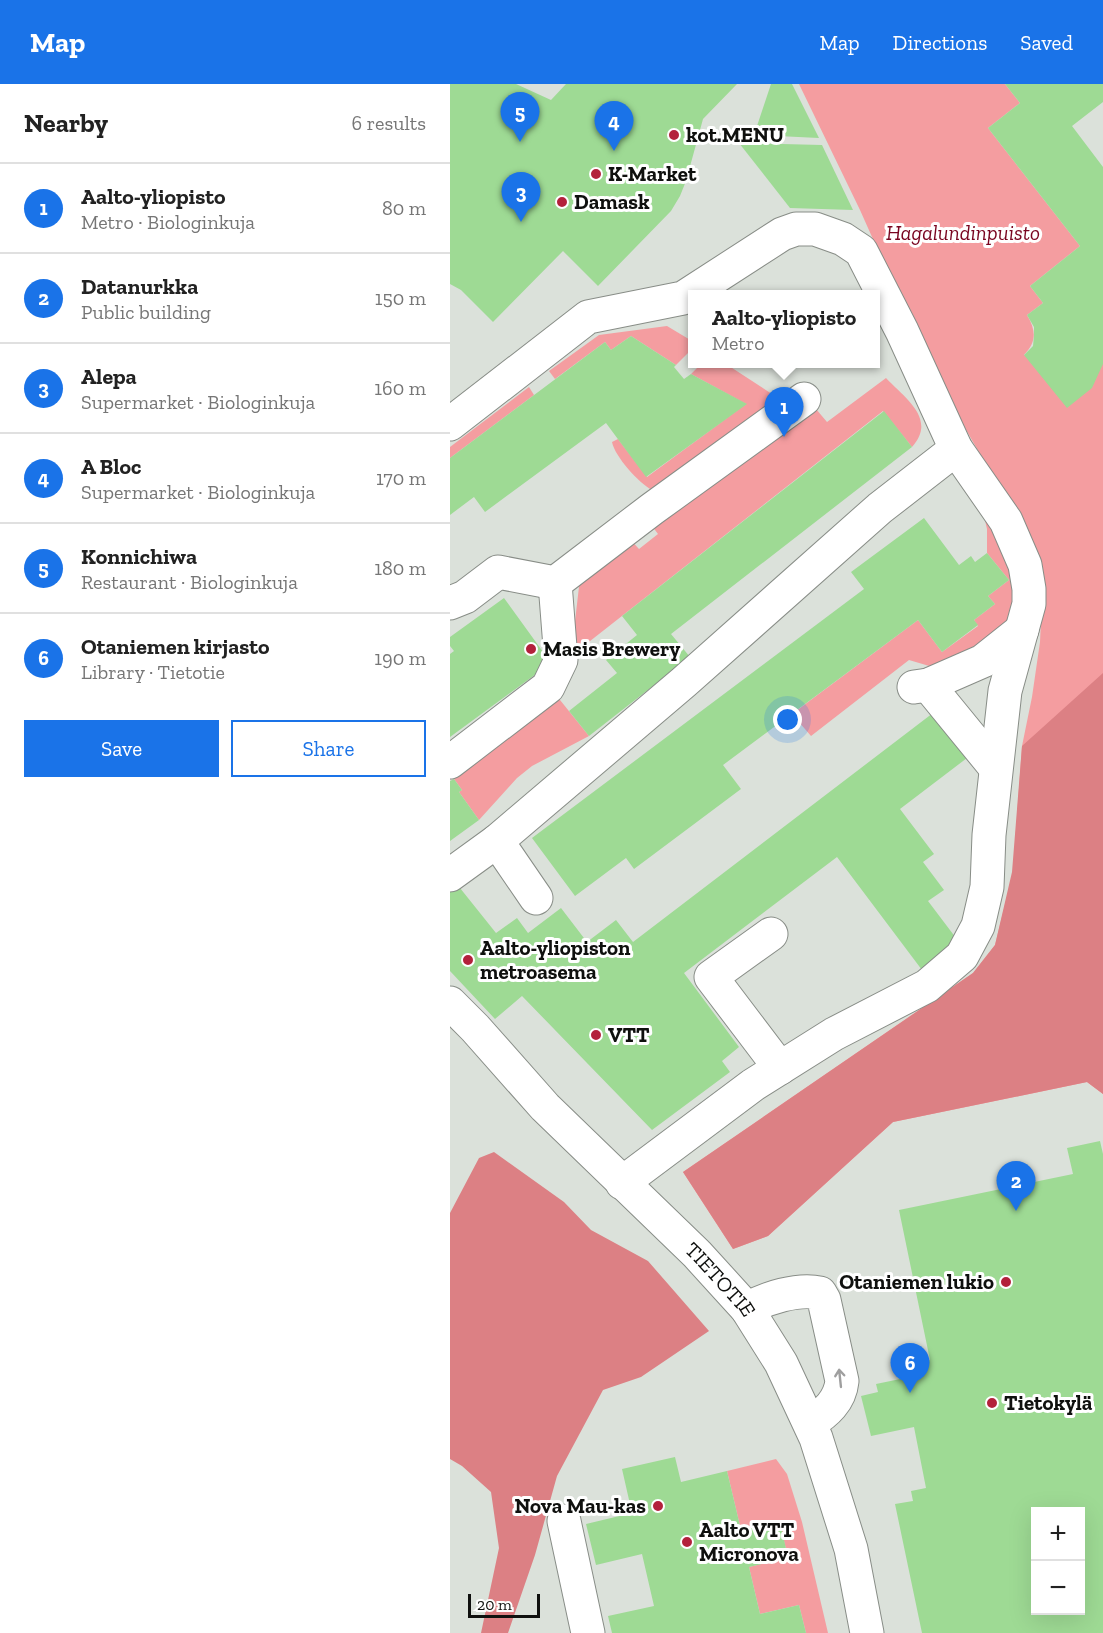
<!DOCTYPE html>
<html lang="en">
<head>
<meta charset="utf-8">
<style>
  :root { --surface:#fff; --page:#f2f2f2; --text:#222; --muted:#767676; --line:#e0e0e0; --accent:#1a73e8 }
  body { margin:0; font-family:"Zilla Slab",serif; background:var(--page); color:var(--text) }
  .controls { position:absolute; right:18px; bottom:18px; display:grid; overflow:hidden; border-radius:0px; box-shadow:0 6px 24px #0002 }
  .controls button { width:54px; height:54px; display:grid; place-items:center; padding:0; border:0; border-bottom:2px solid var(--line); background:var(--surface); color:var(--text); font:30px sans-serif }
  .scale { position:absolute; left:18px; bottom:15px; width:72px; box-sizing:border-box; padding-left:6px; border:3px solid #0f100e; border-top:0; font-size:16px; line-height:21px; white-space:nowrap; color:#0f100e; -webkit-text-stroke:4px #fff; paint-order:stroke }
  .you { position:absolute; left:338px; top:636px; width:21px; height:21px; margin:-15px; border:4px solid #fff; border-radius:50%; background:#1a73e8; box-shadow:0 0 0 9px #1a73e833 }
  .badge { display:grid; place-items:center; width:39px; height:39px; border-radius:50%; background:var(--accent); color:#fff; font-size:20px; font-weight:700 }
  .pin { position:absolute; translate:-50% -50px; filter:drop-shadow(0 2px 3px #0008) }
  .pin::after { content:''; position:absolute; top:32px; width:21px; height:18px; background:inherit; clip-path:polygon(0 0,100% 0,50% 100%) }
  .popup { position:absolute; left:238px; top:206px; width:192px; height:78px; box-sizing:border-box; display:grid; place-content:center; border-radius:0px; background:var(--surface); filter:drop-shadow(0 2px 4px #0005); font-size:20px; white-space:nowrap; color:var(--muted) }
  .popup b { font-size:22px; color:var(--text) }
  .popup::after { content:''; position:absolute; left:50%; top:100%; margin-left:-12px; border:12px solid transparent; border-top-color:var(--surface) }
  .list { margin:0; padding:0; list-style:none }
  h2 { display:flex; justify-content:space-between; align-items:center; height:78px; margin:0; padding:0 24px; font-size:26px }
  h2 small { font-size:20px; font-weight:400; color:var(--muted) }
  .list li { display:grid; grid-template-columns:39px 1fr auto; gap:18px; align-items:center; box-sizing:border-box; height:90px; padding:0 24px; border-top:2px solid var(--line) }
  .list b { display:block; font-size:22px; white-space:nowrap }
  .list p { margin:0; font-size:20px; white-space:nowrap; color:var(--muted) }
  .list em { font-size:20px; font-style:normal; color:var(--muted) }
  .actions { display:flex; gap:12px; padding:18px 24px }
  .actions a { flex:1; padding:14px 0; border:2px solid var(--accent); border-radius:0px; text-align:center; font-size:21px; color:var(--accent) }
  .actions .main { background:var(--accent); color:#fff }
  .map { position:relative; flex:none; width:653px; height:1549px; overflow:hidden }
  header { display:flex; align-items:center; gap:36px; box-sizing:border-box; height:84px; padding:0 30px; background:var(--accent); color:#fff }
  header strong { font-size:28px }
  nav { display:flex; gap:33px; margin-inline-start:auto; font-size:21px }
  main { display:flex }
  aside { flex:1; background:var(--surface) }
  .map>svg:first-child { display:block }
  .green { fill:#f49da0 }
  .forest { fill:#dc8084 }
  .building { fill:#9eda94; fill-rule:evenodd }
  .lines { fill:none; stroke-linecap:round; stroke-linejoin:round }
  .minor-casing { stroke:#888d87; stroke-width:35 }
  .minor { stroke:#fff; stroke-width:33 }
  .oneway { stroke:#9f9f9f }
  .poi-dot { fill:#b3213b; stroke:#fff; stroke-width:2 }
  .labels { text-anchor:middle; stroke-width:6; stroke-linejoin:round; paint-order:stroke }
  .poi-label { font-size:21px; font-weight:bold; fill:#0f100e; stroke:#fff; text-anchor:start }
  .park-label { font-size:21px; font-style:italic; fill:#790520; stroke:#fff }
  .street-label { font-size:21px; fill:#0f100e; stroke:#fff }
</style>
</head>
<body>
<header>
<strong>Map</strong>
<nav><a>Map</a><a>Directions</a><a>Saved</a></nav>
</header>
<main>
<aside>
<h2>Nearby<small>6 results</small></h2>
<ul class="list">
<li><span class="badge">1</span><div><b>Aalto-yliopisto</b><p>Metro · Biologinkuja</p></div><em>80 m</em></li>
<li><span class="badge">2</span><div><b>Datanurkka</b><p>Public building</p></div><em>150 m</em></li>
<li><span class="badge">3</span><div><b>Alepa</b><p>Supermarket · Biologinkuja</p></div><em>160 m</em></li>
<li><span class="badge">4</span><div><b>A Bloc</b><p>Supermarket · Biologinkuja</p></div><em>170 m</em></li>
<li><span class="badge">5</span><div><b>Konnichiwa</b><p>Restaurant · Biologinkuja</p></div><em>180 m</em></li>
<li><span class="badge">6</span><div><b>Otaniemen kirjasto</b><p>Library · Tietotie</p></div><em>190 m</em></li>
</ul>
<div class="actions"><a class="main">Save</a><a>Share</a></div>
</aside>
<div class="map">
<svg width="653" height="1549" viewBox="0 0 653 1549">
  <rect width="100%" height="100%" fill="#dbe1da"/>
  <g class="green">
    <path d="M349,0H555L570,19L538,44L630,162L580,202L593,219L577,231C586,246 587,258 574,271L653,280V1010L637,998L443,1038L318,1152L283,1165L233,1088L523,889L545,861L563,788L572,662L582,613L590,558L592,513L565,431L480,283L410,126Z"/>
    <polygon points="217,242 242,257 242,265 226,281 181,252 161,266 155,258 105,295 99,287 149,251"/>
    <path d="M251,280H276L328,314L202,406C189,399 165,373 162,358L168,355L197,393L296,320L241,290Z"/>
    <path d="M436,294C456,315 487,335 462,363L433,327L121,572L130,494L179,454L189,465L208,450L199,438L366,325L377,338Z"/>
    <polygon points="79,303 84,311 0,374 0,363"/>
    <polygon points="534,432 567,474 563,535 551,549 486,584 459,576 361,652 342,630 468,536 492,568 528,542 524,536 545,520 538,512 559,496 537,469 537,445"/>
    <polygon points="106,611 139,652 82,682 67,694 29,736 9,708 12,706 4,695"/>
    <polygon points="326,1375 337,1390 352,1438 378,1549 356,1549 349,1521 310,1530 299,1483 338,1473 329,1437 291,1446 277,1387"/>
  </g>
  <g class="forest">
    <polygon points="653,589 653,1010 637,998 443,1038 318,1152 283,1165 233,1088 523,889 545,861 562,788 572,662"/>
    <polygon points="44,1068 114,1118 141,1146 198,1177 259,1247 191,1293 153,1306 107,1392 85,1471 58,1549 31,1549 49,1464 41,1408 12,1382 0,1375 0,1129 29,1074"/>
  </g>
  <g class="building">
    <polygon points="0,0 66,0 101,16 116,0 287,0 253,35 236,97 230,112 221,127 148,202 113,167 43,238 11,206 0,200"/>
    <polygon points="321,0 342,0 369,54 304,51"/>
    <polygon points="555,0 653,0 653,18 622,42 653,83 653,280 642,304 617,324 574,271 583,262 584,252 584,243 577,231 593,219 580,202 630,162 538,44 570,19"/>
    <polygon points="289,59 372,61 403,126 340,124"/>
    <polygon points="181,252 226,281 224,283 234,295 241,290 297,320 196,393 156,339 35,428 24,413 0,431 0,374 155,258 161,266"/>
    <polygon points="434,327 462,363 221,550 240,573 139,652 119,627 167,589 156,576 187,551 172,532"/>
    <polygon points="474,434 509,481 521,472 525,478 537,469 559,496 538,512 545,520 524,536 528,541 492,568 468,536 273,681 291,705 184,785 176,774 125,812 82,754 414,505 401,488"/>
    <polygon points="54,514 101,579 0,653 0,570 4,567 0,562 0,553"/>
    <polygon points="483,629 517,674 450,725 484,770 473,778 494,806 478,817 509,858 472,886 387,773 234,889 289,963 272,977 280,988 202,1046 72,912 45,935 0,887 0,803 6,799 46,849 67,834 78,849 111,824 137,858 166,836 183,858"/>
    <polygon points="4,695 12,706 9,708 29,736 0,757 0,697"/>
    <path d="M650,1057L653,1070V1549H472L445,1420L463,1417L461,1407L476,1404L464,1343L421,1352L411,1312L428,1308L426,1300L460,1293L458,1281L480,1276L449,1126L623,1090L617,1064ZM586,1428H630V1526H586Z"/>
    <polygon points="225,1373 231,1398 277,1387 291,1446 330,1437 338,1474 299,1483 310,1530 349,1521 356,1549 162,1549 158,1532 204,1522 192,1470 146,1481 136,1440 182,1429 172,1385"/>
  </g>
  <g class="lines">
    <g class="minor-casing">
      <g id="minor">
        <polyline points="0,340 138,233 233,214 332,150 346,145 365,145 393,155 411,167 452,247 506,365 556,437 575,481 579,505 579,520 555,607 539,751 537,803 528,842 512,872 477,902 384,950 303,1001 172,1099"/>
        <polyline points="0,519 15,513 48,488 105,499 202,425 354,315"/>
        <polyline points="478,601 545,683"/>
        <polyline points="464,603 478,601 533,577 572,546"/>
        <polyline points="0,678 98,603 111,576 105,499"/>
        <polyline points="0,791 47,757"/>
        <polyline points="86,814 47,757 234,598 430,424 506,365"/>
        <polyline points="321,850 261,893 330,984"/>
        <path id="s1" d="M0,919L25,944L95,1023L247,1170L297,1225L331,1279L366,1354L401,1465L417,1549"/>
        <path d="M297,1225C316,1214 348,1204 370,1209L374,1216L392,1297C390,1317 376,1329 360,1339"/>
        <polyline points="114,1437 138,1549"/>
      </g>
    </g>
    <use href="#minor" class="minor"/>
  </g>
  <defs><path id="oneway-shaft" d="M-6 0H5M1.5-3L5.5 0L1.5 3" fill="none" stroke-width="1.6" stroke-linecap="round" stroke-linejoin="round" transform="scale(1.5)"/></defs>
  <use class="oneway" href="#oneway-shaft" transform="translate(390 1294) rotate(-96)"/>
  <g class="poi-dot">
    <circle cx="224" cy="51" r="6"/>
    <circle cx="146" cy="90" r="6"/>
    <circle cx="112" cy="118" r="6"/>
    <circle cx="81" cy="565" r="6"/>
    <circle cx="18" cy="876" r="6"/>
    <circle cx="146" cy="951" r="6"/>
    <circle cx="556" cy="1198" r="6"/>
    <circle cx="542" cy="1319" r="6"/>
    <circle cx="208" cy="1422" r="6"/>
    <circle cx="237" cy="1458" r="6"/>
  </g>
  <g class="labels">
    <g class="poi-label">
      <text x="236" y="58">kot.MENU</text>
      <text x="158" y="97">K-Market</text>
      <text x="124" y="125">Damask</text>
      <text x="93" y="572">Masis Brewery</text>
      <text x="30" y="871">Aalto-yliopiston<tspan x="30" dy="24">metroasema</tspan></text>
      <text x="158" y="958">VTT</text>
      <text x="544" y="1205" text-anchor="end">Otaniemen lukio</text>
      <text x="554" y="1326">Tietokylä</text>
      <text x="196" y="1429" text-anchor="end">Nova Mau-kas</text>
      <text x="249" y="1453">Aalto VTT<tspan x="249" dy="24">Micronova</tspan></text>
    </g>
    <g class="park-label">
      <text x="513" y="156">Hagalundinpuisto</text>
    </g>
    <g class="street-label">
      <text dy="7" stroke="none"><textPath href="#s1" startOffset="387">TIETOTIE</textPath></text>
    </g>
  </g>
</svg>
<div class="controls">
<button>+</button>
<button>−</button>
</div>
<div class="scale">20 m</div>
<div class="you"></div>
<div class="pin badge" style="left:334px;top:353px">1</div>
<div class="popup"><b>Aalto-yliopisto</b>Metro</div>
<div class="pin badge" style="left:566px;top:1127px">2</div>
<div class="pin badge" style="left:71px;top:138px">3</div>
<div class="pin badge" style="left:164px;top:67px">4</div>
<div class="pin badge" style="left:70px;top:58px">5</div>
<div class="pin badge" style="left:460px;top:1309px">6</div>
</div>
</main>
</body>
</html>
